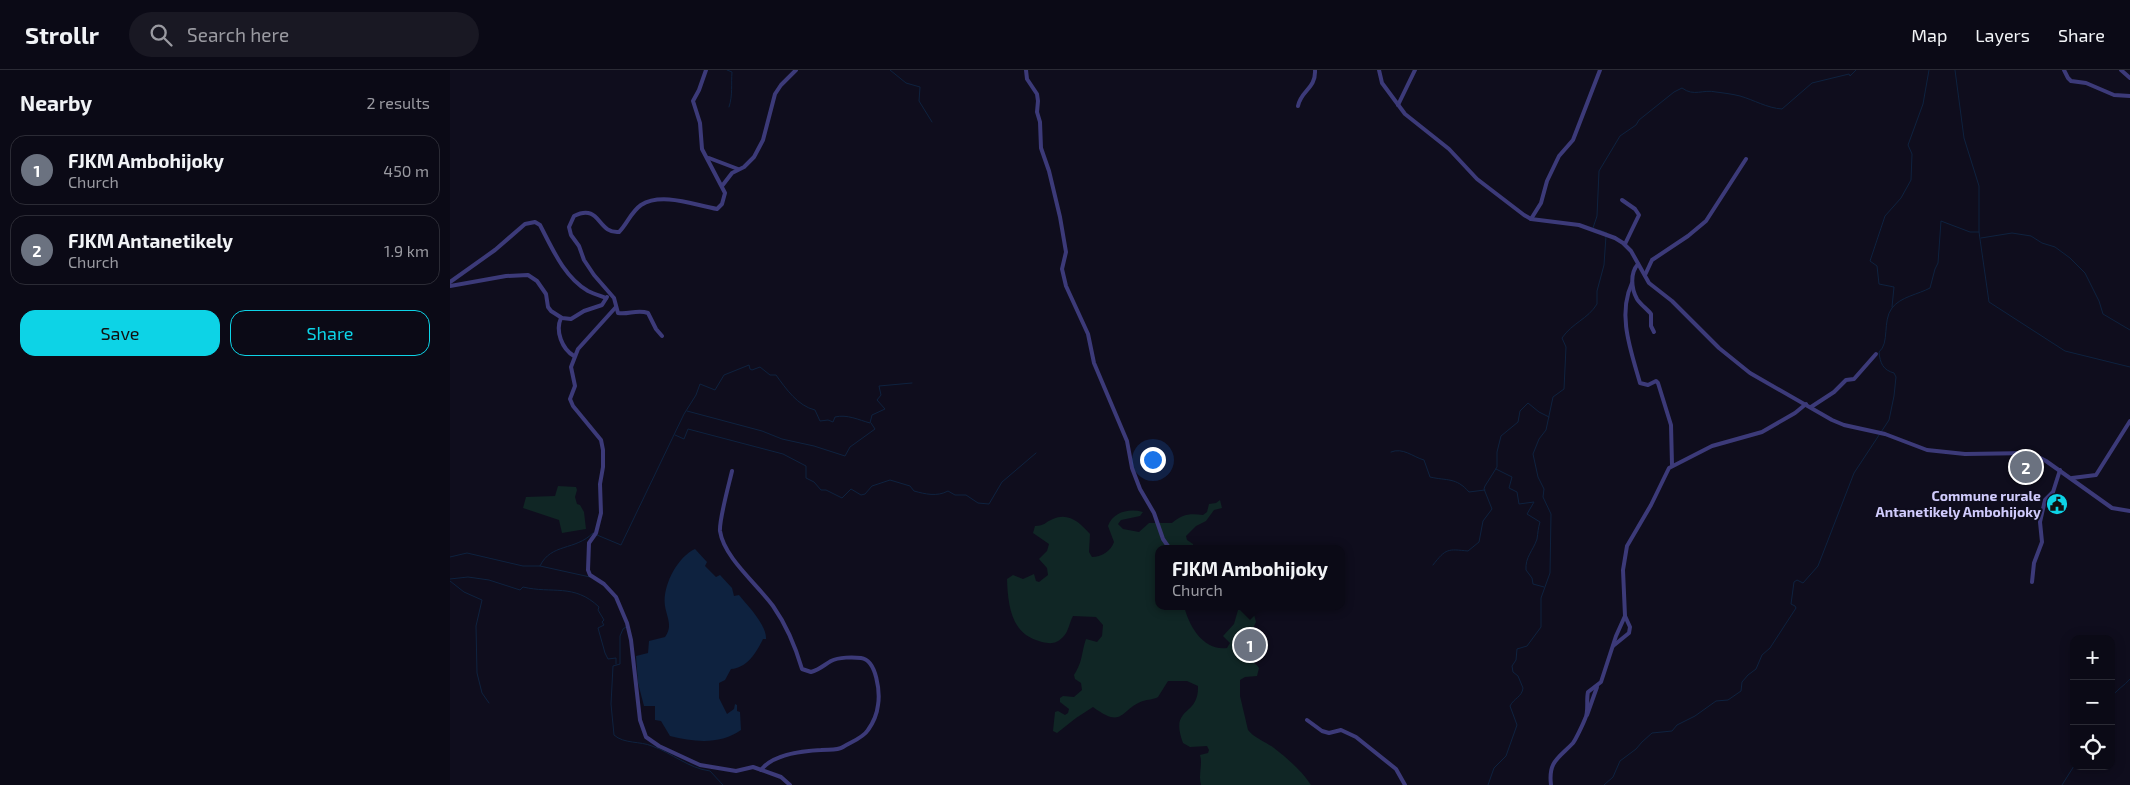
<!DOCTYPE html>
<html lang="en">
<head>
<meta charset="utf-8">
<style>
  :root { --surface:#0b0a16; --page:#191823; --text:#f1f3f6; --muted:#9a9aa1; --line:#2b2b35; --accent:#0dd3e6 }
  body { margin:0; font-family:"Exo 2",sans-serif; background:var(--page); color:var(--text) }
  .controls { position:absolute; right:15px; bottom:15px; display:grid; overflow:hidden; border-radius:10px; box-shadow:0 2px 12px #0003 }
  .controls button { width:45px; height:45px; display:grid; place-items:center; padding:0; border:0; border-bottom:1px solid var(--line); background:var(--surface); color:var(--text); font:25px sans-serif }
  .you { position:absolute; left:702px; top:389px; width:18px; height:18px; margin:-12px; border:4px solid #fff; border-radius:50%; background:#1a73e8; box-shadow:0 0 0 8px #1a73e833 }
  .badge { display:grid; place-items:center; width:32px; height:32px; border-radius:50%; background:var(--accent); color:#fff; font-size:16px; font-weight:700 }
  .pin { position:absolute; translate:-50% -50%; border:2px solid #fff; box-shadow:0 1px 5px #0006 }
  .popup { position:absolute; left:705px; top:475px; width:190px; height:65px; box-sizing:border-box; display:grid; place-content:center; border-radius:10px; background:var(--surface); filter:drop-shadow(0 1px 4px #0005); font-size:16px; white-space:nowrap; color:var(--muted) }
  .popup b { font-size:19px; color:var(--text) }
  .popup::after { content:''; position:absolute; left:50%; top:100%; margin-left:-10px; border:10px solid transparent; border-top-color:var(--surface) }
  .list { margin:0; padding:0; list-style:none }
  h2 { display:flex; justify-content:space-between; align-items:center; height:65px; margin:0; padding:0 20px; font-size:21px }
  h2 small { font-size:16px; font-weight:400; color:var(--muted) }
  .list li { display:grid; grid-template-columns:32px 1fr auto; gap:15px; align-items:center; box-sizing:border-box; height:70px; margin:0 10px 10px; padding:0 10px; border:1px solid var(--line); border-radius:15px }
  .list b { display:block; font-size:19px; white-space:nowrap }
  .list p { margin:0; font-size:16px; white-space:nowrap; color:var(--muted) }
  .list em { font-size:16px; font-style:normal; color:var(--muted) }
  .actions { display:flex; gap:10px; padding:15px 20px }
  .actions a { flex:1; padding:11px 0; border:1px solid var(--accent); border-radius:15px; text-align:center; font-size:18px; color:var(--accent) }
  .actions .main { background:var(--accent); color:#111 }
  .icon { flex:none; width:28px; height:28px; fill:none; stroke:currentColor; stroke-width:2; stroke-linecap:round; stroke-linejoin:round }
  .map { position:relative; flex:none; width:1680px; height:715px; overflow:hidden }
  header { display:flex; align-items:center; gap:30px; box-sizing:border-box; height:70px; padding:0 25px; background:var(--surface); border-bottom:1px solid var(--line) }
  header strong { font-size:24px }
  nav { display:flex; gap:28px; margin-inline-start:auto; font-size:18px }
  .search { width:350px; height:45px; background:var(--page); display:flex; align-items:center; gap:12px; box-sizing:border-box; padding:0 18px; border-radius:28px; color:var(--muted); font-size:19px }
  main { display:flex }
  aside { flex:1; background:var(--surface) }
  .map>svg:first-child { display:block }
  .green { fill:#102625 }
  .water { fill:#0e223f }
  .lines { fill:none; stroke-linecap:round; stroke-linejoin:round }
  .stream { stroke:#0e223f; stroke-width:1 }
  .minor { stroke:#3c3a79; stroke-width:4 }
  .labels { text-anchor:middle; stroke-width:4; stroke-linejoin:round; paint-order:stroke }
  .poi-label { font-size:14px; font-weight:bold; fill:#d0cbfc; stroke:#0f0d1d; text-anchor:end }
</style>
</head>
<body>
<header>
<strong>Strollr</strong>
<div class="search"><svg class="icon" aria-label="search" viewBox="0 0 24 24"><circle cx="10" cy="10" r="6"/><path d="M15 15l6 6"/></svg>Search here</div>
<nav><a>Map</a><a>Layers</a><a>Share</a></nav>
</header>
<main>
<aside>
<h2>Nearby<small>2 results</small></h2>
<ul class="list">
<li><span class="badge" style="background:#6b7280">1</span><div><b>FJKM Ambohijoky</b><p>Church</p></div><em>450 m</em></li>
<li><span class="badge" style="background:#6b7280">2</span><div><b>FJKM Antanetikely</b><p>Church</p></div><em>1.9 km</em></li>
</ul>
<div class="actions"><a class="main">Save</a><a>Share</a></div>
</aside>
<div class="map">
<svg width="1680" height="715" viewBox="0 0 1680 715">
  <rect width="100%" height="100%" fill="#0f0d1d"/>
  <g class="green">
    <polygon points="108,416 126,417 127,420 125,427 127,434 130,435 134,442 136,459 112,463 109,450 73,438 76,427 105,426"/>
    <path d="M770,430L772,438L764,440L756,451L746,456L736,466L737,470L743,474L744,479H709V536H734C739,556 753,581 777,578L780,573L773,566L784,554L788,540L792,536L802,537L806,552L800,564L794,568L792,563L789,564L787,569L793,574V576L789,578L790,583C796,589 804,590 809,598L807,606L795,607L790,610V626L798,660C804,668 816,672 824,678C837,688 852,701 861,715H751C748,705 753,694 750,685L758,683L759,680L757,676L740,677L733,673C719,635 749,648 748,616L737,611H718L708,627C703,630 698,629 693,631C670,639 674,660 643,637L626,648L607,663L603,661L605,642L608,641L615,645L618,643L619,639L610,632V628L613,626L624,627L632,620L631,613L625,609L624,605C633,591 631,584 636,569L647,572L652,566L653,555L646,547L623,546C619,553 619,561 613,567C606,574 601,574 592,572C561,565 558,536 557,509L563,505L573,509L584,504L586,511L589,512L598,505L597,498L589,489L597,481L599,474L583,463L585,456C595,456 595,452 603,449C619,442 630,453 640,464L639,482L642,487C651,487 661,481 664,472L658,456C663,442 679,438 693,442L690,446L671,450L668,454L673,459L689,462L699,453H722C732,444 740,443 753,445L757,442L759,434L766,433Z"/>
  </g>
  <path class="water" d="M245,479L257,492L255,496L266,507L270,505L282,518L284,526L289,525C297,535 317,555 316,569H313C306,583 297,598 281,599L275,610L269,613V628L277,644L284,639L285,634L287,635V641L290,642L291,660C270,675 244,672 220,666L211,651L205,650V636H194L188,613L186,586L198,583L199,571L215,567C223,556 217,548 215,536C212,517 227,487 245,479Z"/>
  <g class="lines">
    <g class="stream">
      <path d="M277,0L282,2C281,14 283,25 279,37"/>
      <polyline points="440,0 456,13 470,17 469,31 482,52"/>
      <polyline points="1505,0 1514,68 1529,116 1529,162 1539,232 1615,281 1680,297"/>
      <path d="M1143,158L1147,146L1149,101L1170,66L1186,55L1189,50L1224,22L1232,18C1244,27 1253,19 1266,22C1274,23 1282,24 1290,26C1304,30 1317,38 1332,39L1362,13L1399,4L1400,6L1406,0"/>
      <polyline points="1149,160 1157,163"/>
      <polyline points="1531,168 1562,163 1581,166 1592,173 1605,177 1620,188 1635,203 1649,231 1653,244 1680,260"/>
      <polyline points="1442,237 1444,217 1429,214 1427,196 1420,191 1435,146 1451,128 1461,110 1462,84 1458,75 1473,34 1479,0"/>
      <polyline points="237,341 312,361 332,369 364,376 395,386 400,377 425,359 421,353"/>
      <path d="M225,365L234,369L238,359L333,384L356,396V408L364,412L371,420H376L392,428L401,419L411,425L415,424L422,416L440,410L460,416L464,421C475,424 487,427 498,421L505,425H516L528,433L539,434L552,412L586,383"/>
      <path d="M941,382C953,377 963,387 974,390L980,407C997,411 1006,407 1019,422L1035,420"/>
      <path d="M1046,399L1062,407L1059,418L1067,422L1069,434L1084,432L1077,444L1090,452C1088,458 1088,463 1087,469C1083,481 1075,487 1076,500L1082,508L1083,514L1094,517"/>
      <path d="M147,465L171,475L234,344L246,325L250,314L265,320L274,305L299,295L300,299L302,300L310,297L320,305H326C336,319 348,336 365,340L370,351L378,350L383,352L385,347C397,344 409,350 420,353L422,345L435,339L427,330L431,325L429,316L462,313"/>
      <path d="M0,487L17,483L73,496H90C101,473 125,481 143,463"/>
      <path d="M983,495C996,478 998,479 1018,481L1029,472L1033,451L1042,439L1034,419L1035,416L1047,397V382L1051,366L1068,352L1070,341L1078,333L1089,342L1099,347"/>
      <polyline points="90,496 140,507"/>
      <path d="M0,509L18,507L39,510L70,520L73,517C102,524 124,513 149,537L148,540L154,550L152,552L154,555L148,558L155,583L158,589L166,588V594"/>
      <polyline points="0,511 14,522 32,530 26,556 27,603 32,623 39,633"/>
      <path d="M176,557L173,559L170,566V594L163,596L161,634L164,665C174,674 190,671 202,676C222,683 238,698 260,701L273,715"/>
      <path d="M1661,628C1666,620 1674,616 1680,609"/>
      <path d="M1038,715L1044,698L1056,686L1067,655L1060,636C1064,628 1072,627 1073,618L1068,606L1063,602L1062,596L1066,590L1067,579L1077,576L1091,557V528L1100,503L1101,444L1093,427L1094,419L1088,407L1083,384L1089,369L1096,360L1103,327L1114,319L1116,277L1112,268C1122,253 1138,249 1147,234V221L1154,195L1156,166"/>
      <path d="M1154,715L1163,707L1170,691L1186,679L1192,672L1202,663L1222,661L1227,655L1245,646L1266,631L1278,630L1291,621L1292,612L1298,605L1306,599L1312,585L1320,578L1346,538L1345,536L1341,534L1344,512L1347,510L1353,513L1368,496L1404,403L1439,350L1444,326L1446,307L1444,303C1433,300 1430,293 1429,282C1440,273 1432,251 1442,238C1450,227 1469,224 1480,218L1485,199L1488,193L1491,151L1520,162H1529"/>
      <polyline points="1612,715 1624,696"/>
    </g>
    <g class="minor">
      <polyline points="576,0 577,9 587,24 588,31 587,42 590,52 591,78 599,101 610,147 616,182 612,199 616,216 638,264 644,293 677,371 682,398 690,419 704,443 713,469 720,479"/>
      <polyline points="929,0 932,13 955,44 999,79 1027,109 1074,145 1081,149 1129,155 1165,168 1173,173 1181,181 1199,213 1222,231 1269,278 1300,303 1382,350 1394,355 1435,364 1477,380 1515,384 1581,383 1596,391 1662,438 1680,441"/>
      <polyline points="1614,0 1618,8 1621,11 1636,13 1664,25 1680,26"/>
      <polyline points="1671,0 1680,8"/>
      <polyline points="948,35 965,0"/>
      <path d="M848,36C851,20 866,19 865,0"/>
      <polyline points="259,88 288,99"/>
      <polyline points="272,116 282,103 294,97 304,87 313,70 325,24 331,15 346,0"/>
      <polyline points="1172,130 1185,139 1189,145 1175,174"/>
      <polyline points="1081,149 1091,133 1097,111 1109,86 1123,70 1150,0"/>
      <path d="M1188,194C1180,203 1181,218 1187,229C1190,234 1197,239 1201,244V256L1204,262"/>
      <polyline points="1195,205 1202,190 1238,166 1256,151 1296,89"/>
      <path d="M0,212L45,180L75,154L85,152L90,155C102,178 114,207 138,221C144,224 151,226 156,228"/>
      <path d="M1182,213C1167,245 1181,281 1190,313L1198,315L1206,311L1208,313L1221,355L1222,395"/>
      <polyline points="0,216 56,206 78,205 87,211 96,224 98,237 101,241 112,248 121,249 134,241 152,235 157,227"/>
      <polyline points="166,237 128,279 121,297 125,316 120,329 123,336 151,370 153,380 153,397 150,414 151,443 146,463 139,473 138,500 140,505 154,514 166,527 177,553 181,570 190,650 196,667 209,676 250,695 286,701 303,697 331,707 340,715"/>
      <path d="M111,248C105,261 112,279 124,286"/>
      <path d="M212,266L206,259L198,243C187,239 178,245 168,243L164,228L144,205L134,190L129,176L121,165L119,157L124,146C151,133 147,164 169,162C177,154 181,142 191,135C212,122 244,135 267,139L272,134L275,123L252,79L250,53L243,31L249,20L256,0"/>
      <polyline points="1361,337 1384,322 1396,310 1404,309 1426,284"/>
      <path d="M282,401C279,414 269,450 270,461C274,488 308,515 323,536C337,556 345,575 352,599L361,602C369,600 374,595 381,591C389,587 403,587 411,588C427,590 430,623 428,635C427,644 423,653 418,660C413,668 401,672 393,677C387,681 378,679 371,680C351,681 323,684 311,700"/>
      <polyline points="1622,408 1646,405 1680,351"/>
      <polyline points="1582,512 1584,493 1592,472 1590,452 1595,430 1603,422 1610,400"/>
      <polyline points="1163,576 1179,563 1180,557 1175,546"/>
      <polyline points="1137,645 1147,617"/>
      <polyline points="857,650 872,661 879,663 891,660 906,667 946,699 955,715"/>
      <path d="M1101,715C1098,691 1109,688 1123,673C1126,669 1133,654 1135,649C1139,642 1136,630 1138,622L1151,612L1166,566L1175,546L1173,500L1177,476L1201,435L1219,398L1262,376L1312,362L1345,343L1356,334"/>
    </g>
  </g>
  <defs>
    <g id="civic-disc" transform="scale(1.125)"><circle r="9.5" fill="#0dd3e6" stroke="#0f0d1d"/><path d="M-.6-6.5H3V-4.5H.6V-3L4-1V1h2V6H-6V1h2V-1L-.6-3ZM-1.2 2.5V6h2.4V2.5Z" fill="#111"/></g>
  </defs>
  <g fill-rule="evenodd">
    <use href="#civic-disc" x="1607" y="434"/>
  </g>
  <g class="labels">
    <g class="poi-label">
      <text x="1591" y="431">Commune rurale<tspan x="1591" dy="16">Antanetikely Ambohijoky</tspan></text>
    </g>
  </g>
</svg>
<div class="controls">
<button>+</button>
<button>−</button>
<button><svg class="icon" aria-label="locate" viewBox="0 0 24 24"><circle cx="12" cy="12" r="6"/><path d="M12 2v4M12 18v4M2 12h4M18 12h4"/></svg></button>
</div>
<div class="you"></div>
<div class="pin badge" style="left:800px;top:575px;background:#6b7280">1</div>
<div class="popup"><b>FJKM Ambohijoky</b>Church</div>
<div class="pin badge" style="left:1576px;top:397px;background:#6b7280">2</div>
</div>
</main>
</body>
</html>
